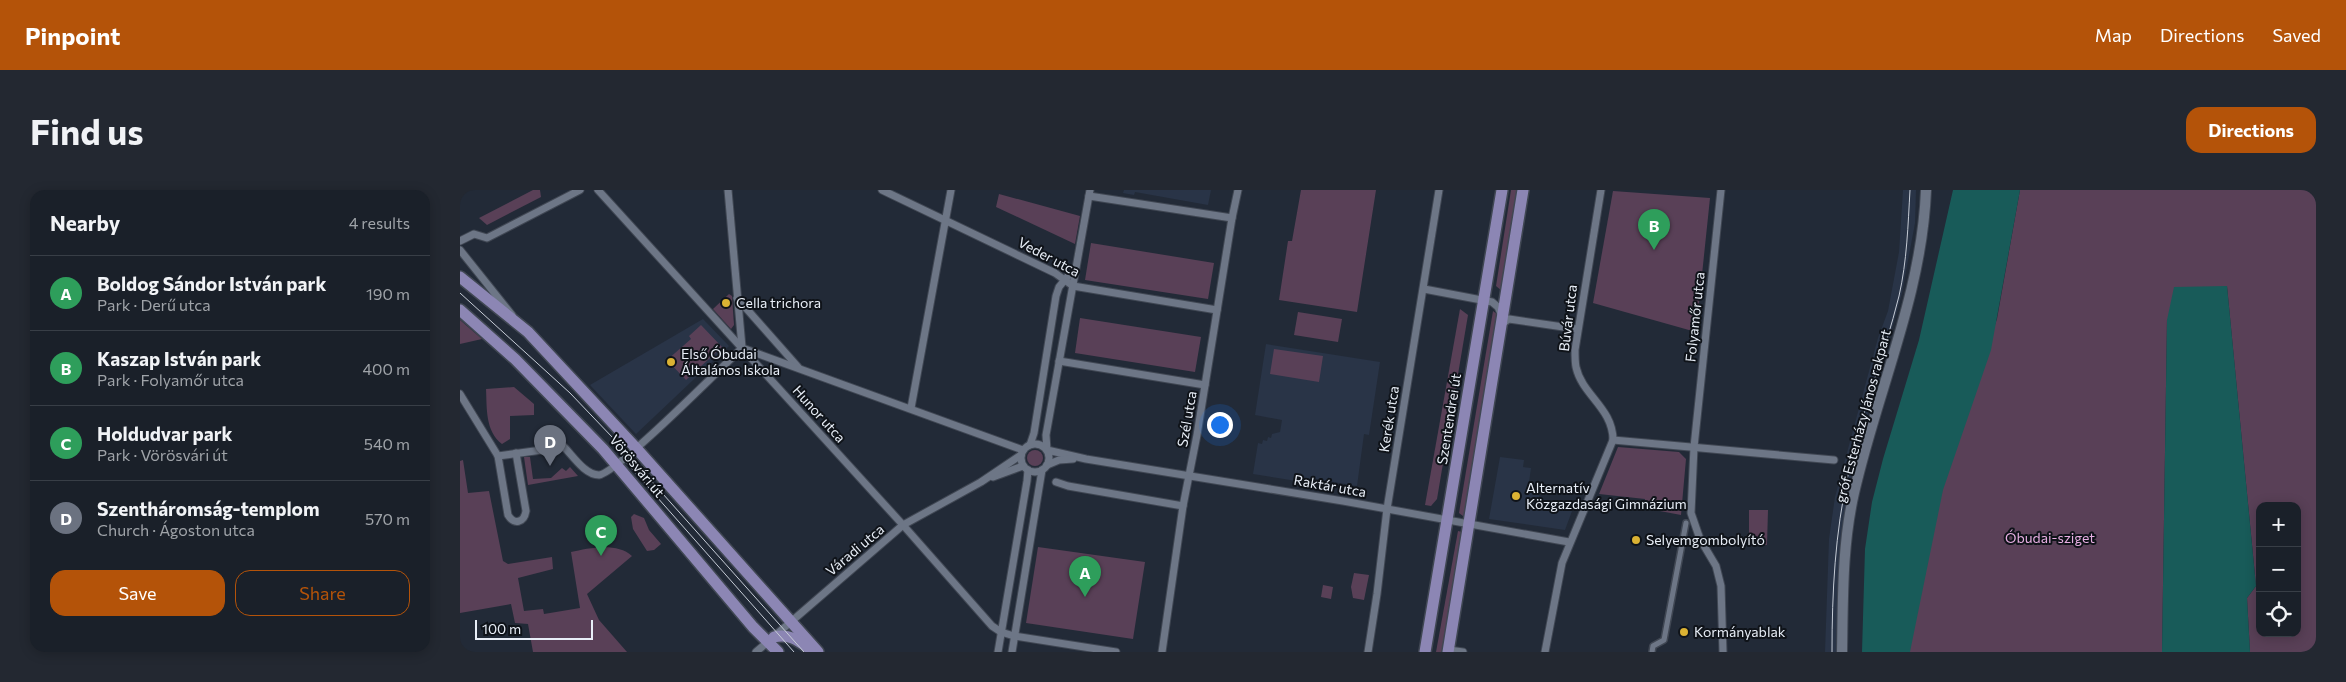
<!DOCTYPE html>
<html lang="en">
<head>
<meta charset="utf-8">
<style>
  :root { --surface:#1a2029; --page:#232831; --text:#f1f3f6; --muted:#9fa3a8; --line:#383e46; --accent:#b45309 }
  body { margin:0; font-family:Commissioner,sans-serif; background:var(--page); color:var(--text) }
  .controls { position:absolute; right:15px; bottom:15px; display:grid; overflow:hidden; border-radius:10px; box-shadow:0 2px 12px #0003 }
  .controls button { width:45px; height:45px; display:grid; place-items:center; padding:0; border:0; border-bottom:1px solid var(--line); background:var(--surface); color:var(--text); font:25px sans-serif }
  .scale { position:absolute; left:15px; bottom:12px; width:118px; box-sizing:border-box; padding-left:5px; border:2px solid #e8eef7; border-top:0; font-size:14px; line-height:18px; white-space:nowrap; color:#e8eef7; -webkit-text-stroke:4px #0f1319; paint-order:stroke }
  .you { position:absolute; left:759px; top:234px; width:18px; height:18px; margin:-12px; border:4px solid #fff; border-radius:50%; background:#1a73e8; box-shadow:0 0 0 8px #1a73e833 }
  .badge { display:grid; place-items:center; width:32px; height:32px; border-radius:50%; background:var(--accent); color:#fff; font-size:16px; font-weight:700 }
  .pin { position:absolute; translate:-50% -41px; filter:drop-shadow(0 1px 2px #0008) }
  .pin::after { content:''; position:absolute; top:26px; width:18px; height:15px; background:inherit; clip-path:polygon(0 0,100% 0,50% 100%) }
  .list { margin:0; padding:0; list-style:none }
  h2 { display:flex; justify-content:space-between; align-items:center; height:65px; margin:0; padding:0 20px; font-size:21px }
  h2 small { font-size:16px; font-weight:400; color:var(--muted) }
  .list li { display:grid; grid-template-columns:32px 1fr auto; gap:15px; align-items:center; box-sizing:border-box; height:75px; padding:0 20px; border-top:1px solid var(--line) }
  .list b { display:block; font-size:19px; white-space:nowrap }
  .list p { margin:0; font-size:16px; white-space:nowrap; color:var(--muted) }
  .list em { font-size:16px; font-style:normal; color:var(--muted) }
  .actions { display:flex; gap:10px; padding:15px 20px }
  .actions a { flex:1; padding:11px 0; border:1px solid var(--accent); border-radius:15px; text-align:center; font-size:18px; color:var(--accent) }
  .actions .main { background:var(--accent); color:#fff }
  .icon { flex:none; width:28px; height:28px; fill:none; stroke:currentColor; stroke-width:2; stroke-linecap:round; stroke-linejoin:round }
  .map { position:relative; flex:none; width:1856px; height:462px; overflow:hidden; border-radius:15px }
  header { display:flex; align-items:center; gap:30px; box-sizing:border-box; height:70px; padding:0 25px; background:var(--accent); color:#fff }
  header strong { font-size:24px }
  nav { display:flex; gap:28px; margin-inline-start:auto; font-size:18px }
  .intro { display:flex; align-items:center; justify-content:space-between; box-sizing:border-box; height:120px; padding:0 30px }
  h1 { margin:0; font-size:35px }
  .button { padding:12px 22px; border-radius:15px; background:var(--accent); color:#fff; font-size:18px; font-weight:700 }
  main { display:flex; gap:30px; padding:0 30px }
  aside { flex:1; background:var(--surface); border-radius:15px; box-shadow:0 2px 12px #0003 }
  .map>svg:first-child { display:block }
  .built { fill:#293447 }
  .green { fill:#594057; fill-rule:evenodd }
  .water { fill:#185b59 }
  .lines { fill:none; stroke-linecap:round; stroke-linejoin:round }
  .pedestrian-casing { stroke:#404753; stroke-width:8 }
  .minor-casing { stroke:#404753; stroke-width:9 }
  .secondary-casing { stroke:#404753; stroke-width:12 }
  .primary-casing { stroke:#404753; stroke-width:14 }
  .pedestrian { stroke:#6d7686; stroke-width:5 }
  .minor { stroke:#6d7686; stroke-width:7 }
  .secondary { stroke:#6d7686; stroke-width:10 }
  .primary { stroke:#8c86b4; stroke-width:11 }
  .tram { stroke:#c6ccd6; stroke-width:1 }
  .poi-dot { fill:#dbb233; stroke:#0f1319; stroke-width:2 }
  .labels { text-anchor:middle; stroke-width:4; stroke-linejoin:round; paint-order:stroke }
  .street-label { font-size:14px; fill:#e8eef7; stroke:#0f1319 }
  .poi-label { font-size:14px; fill:#e8eef7; stroke:#0f1319; text-anchor:start }
  .park-label { font-size:14px; fill:#e7aee2; stroke:#0f1319 }
</style>
</head>
<body>
<header>
<strong>Pinpoint</strong>
<nav><a>Map</a><a>Directions</a><a>Saved</a></nav>
</header>
<div class="intro"><h1>Find us</h1><a class="button">Directions</a></div>
<main>
<aside>
<h2>Nearby<small>4 results</small></h2>
<ul class="list">
<li><span class="badge" style="background:#2e9e5b">A</span><div><b>Boldog Sándor István park</b><p>Park · Derű utca</p></div><em>190 m</em></li>
<li><span class="badge" style="background:#2e9e5b">B</span><div><b>Kaszap István park</b><p>Park · Folyamőr utca</p></div><em>400 m</em></li>
<li><span class="badge" style="background:#2e9e5b">C</span><div><b>Holdudvar park</b><p>Park · Vörösvári út</p></div><em>540 m</em></li>
<li><span class="badge" style="background:#6b7280">D</span><div><b>Szentháromság-templom</b><p>Church · Ágoston utca</p></div><em>570 m</em></li>
</ul>
<div class="actions"><a class="main">Save</a><a>Share</a></div>
</aside>
<div class="map">
<svg width="1856" height="462" viewBox="0 0 1856 462">
  <rect width="100%" height="100%" fill="#222a37"/>
  <g class="built">
    <polygon points="664,0 751,0 748,15 675,2 674,5 663,3"/>
    <polygon points="1443,0 1456,0 1455,33 1442,103 1396,267 1388,303 1378,387 1376,462 1365,462 1369,349 1375,307 1418,148 1428,121 1439,62"/>
    <polygon points="243,129 269,156 176,244 130,195"/>
    <polygon points="806,154 920,172 909,245 904,244 897,296 851,288 849,293 793,284 798,253 802,254 803,250 807,251 808,247 811,248 812,244 820,242 822,230 795,225"/>
    <polygon points="1040,267 1064,270 1063,277 1071,278 1068,299 1080,300 1079,309 1115,313 1105,340 1029,329"/>
  </g>
  <g class="green">
    <polygon points="73,0 80,0 81,7 27,35 19,28"/>
    <polygon points="841,0 916,0 897,122 819,110 828,51 832,51"/>
    <polygon points="1051,0 1058,0 1042,101 1036,96"/>
    <path d="M1560,0H1856V462H1790L1787,408L1796,396L1767,96L1707,130L1702,462H1450L1448,448L1466,381L1464,336L1537,129ZM1800,316H1837V443H1800Z"/>
    <polygon points="1153,1 1250,8 1236,142 1133,113"/>
    <polygon points="539,4 620,26 615,54 536,17"/>
    <polygon points="631,53 754,73 748,109 625,90"/>
    <polygon points="269,104 272,106 274,135 271,139 253,119"/>
    <polygon points="1000,119 1008,125 977,309 971,316 965,315"/>
    <polygon points="1033,121 1038,125 1005,325 1003,326 999,323"/>
    <polygon points="838,122 882,129 878,152 834,145"/>
    <polygon points="620,128 741,147 735,182 615,163"/>
    <polygon points="0,130 22,149 0,154"/>
    <polygon points="241,135 262,157 226,190 207,170 231,149 229,146"/>
    <polygon points="814,159 863,166 859,192 810,184"/>
    <path d="M54,197L74,214V225L50,226V249L42,254C25,241 27,218 26,199Z"/>
    <polygon points="1158,257 1219,262 1226,269 1221,325 1184,318 1185,309 1139,304"/>
    <circle cx="575" cy="268" r="8"/>
    <polygon points="64,267 70,267 73,289 91,288 102,278 106,281 110,277 118,286 68,295"/>
    <path d="M3,270L8,303L29,301L43,371L48,374L92,367L93,379L58,388L64,421L83,419L84,424L120,418L111,362C129,358 157,352 172,366L127,404L139,430L167,462H73L68,434L55,433L51,414L0,423V271Z"/>
    <polygon points="1289,320 1308,320 1307,355 1289,355"/>
    <polygon points="174,324 184,328 189,340 201,354 194,360 187,361 173,339 171,327"/>
    <polygon points="998,341 1002,342 983,462 976,462"/>
    <polygon points="578,357 685,372 673,449 566,433"/>
    <polygon points="894,383 909,385 904,410 893,408 891,397"/>
    <polygon points="863,395 873,397 871,409 861,407"/>
  </g>
  <g class="water">
    <polygon points="1493,0 1560,0 1531,160 1483,300 1450,462 1402,462 1405,359 1412,312 1423,269 1459,150"/>
    <polygon points="1767,96 1796,396 1787,408 1790,462 1702,462 1707,130 1714,97"/>
  </g>
  <g class="lines">
    <g class="pedestrian-casing">
      <polyline id="pedestrian" points="1192,462 1193,456 1204,450 1226,333"/>
    </g>
    <g class="minor-casing">
      <g id="minor">
        <polyline points="138,0 443,335 532,436 541,442 554,446 656,462"/>
        <polyline points="268,0 282,157"/>
        <polyline points="422,0 595,83 613,96 757,120"/>
        <polyline points="630,0 586,245 587,260 626,269 883,311 1109,352"/>
        <polyline points="1261,0 1234,257 1231,323 1240,349 1256,376 1261,396 1263,462"/>
        <polyline points="629,6 772,28"/>
        <polyline points="0,51 14,44 27,48 120,0"/>
        <polyline points="0,60 52,125"/>
        <polyline points="964,99 1032,112 1038,117 1042,126"/>
        <polyline points="277,108 338,177"/>
        <polyline points="1042,134 1049,129 1117,139"/>
        <polyline points="285,159 563,260"/>
        <polyline points="599,171 745,195"/>
        <path d="M0,204L38,266L104,257C113,266 125,285 139,285C156,284 263,176 282,158"/>
        <polyline points="451,218 491,0"/>
        <polyline points="1153,250 1374,270"/>
        <circle cx="575" cy="268" r="14"/>
        <polyline points="570,255 574,243 596,106 599,97 608,86"/>
        <path d="M38,266L48,325C54,335 64,333 66,321L56,263"/>
        <polyline points="587,275 599,270 613,269"/>
        <polyline points="533,287 563,276"/>
        <polyline points="596,292 608,296 723,316"/>
        <polyline points="989,460 1003,462"/>
        <polyline points="296,462 443,335 521,292 561,265"/>
        <polyline points="538,462 567,291 568,280"/>
        <polyline points="552,462 582,280"/>
        <polyline points="702,462 723,316 737,245 772,28 778,0"/>
        <polyline points="908,462 917,404 927,319 979,0"/>
        <path d="M1085,462L1102,373L1153,250C1153,218 1122,205 1116,177C1115,172 1115,166 1115,160L1141,0"/>
      </g>
    </g>
    <g class="secondary-casing">
      <path id="secondary" d="M1382,462C1383,409 1382,355 1394,303C1417,201 1462,105 1466,0"/>
    </g>
    <g class="primary-casing">
      <g id="primary">
        <polyline points="0,87 68,142 176,258 358,462"/>
        <polyline points="0,120 55,169 143,259 293,437 318,462"/>
        <path d="M314,447C329,443 339,451 350,459"/>
        <polyline points="965,462 1042,0"/>
        <polyline points="988,462 1063,0"/>
      </g>
    </g>
    <use href="#pedestrian" class="pedestrian"/>
    <use href="#minor" class="minor"/>
    <use href="#secondary" class="secondary"/>
    <use href="#primary" class="primary"/>
    <g class="tram">
      <polyline points="0,103 110,203 153,248 344,462"/>
      <polyline points="166,272 334,462"/>
      <path d="M1372,462C1372,402 1375,343 1388,285C1401,224 1424,166 1439,106C1447,71 1448,35 1450,0"/>
    </g>
  </g>
  <g class="poi-dot">
    <circle cx="266" cy="113" r="5"/>
    <circle cx="211" cy="172" r="5"/>
    <circle cx="1056" cy="306" r="5"/>
    <circle cx="1176" cy="350" r="5"/>
    <circle cx="1224" cy="442" r="5"/>
  </g>
  <g class="labels">
    <g class="street-label">
      <text transform="translate(589 67) rotate(28)" y="5">Veder utca</text>
      <text transform="translate(1235 127) rotate(-84)" y="5">Folyamőr utca</text>
      <text transform="translate(1108 128) rotate(-83)" y="5">Búvár utca</text>
      <text transform="translate(359 224) rotate(48)" y="5">Hunor utca</text>
      <text transform="translate(1403 226) rotate(-75)" y="5">gróf Esterházy János rakpart</text>
      <text transform="translate(727 229) rotate(-80)" y="5">Szél utca</text>
      <text transform="translate(929 229) rotate(-81)" y="5">Kerék utca</text>
      <text transform="translate(989 229) rotate(-81)" y="5">Szentendrei út</text>
      <text transform="translate(177 276) rotate(50)" y="5">Vörösvári út</text>
      <text transform="translate(870 296) rotate(10)" y="5">Raktár utca</text>
      <text transform="translate(395 360) rotate(-40)" y="5">Váradi utca</text>
    </g>
    <g class="poi-label">
      <text x="276" y="118">Cella trichora</text>
      <text x="221" y="169">Első Óbudai<tspan x="221" dy="16">Általános Iskola</tspan></text>
      <text x="1066" y="303">Alternatív<tspan x="1066" dy="16">Közgazdasági Gimnázium</tspan></text>
      <text x="1186" y="355">Selyemgombolyító</text>
      <text x="1234" y="447">Kormányablak</text>
    </g>
    <g class="park-label">
      <text x="1590" y="353">Óbudai-sziget</text>
    </g>
  </g>
</svg>
<div class="controls">
<button>+</button>
<button>−</button>
<button><svg class="icon" aria-label="locate" viewBox="0 0 24 24"><circle cx="12" cy="12" r="6"/><path d="M12 2v4M12 18v4M2 12h4M18 12h4"/></svg></button>
</div>
<div class="scale">100 m</div>
<div class="you"></div>
<div class="pin badge" style="left:625px;top:407px;background:#2e9e5b">A</div>
<div class="pin badge" style="left:1194px;top:60px;background:#2e9e5b">B</div>
<div class="pin badge" style="left:141px;top:366px;background:#2e9e5b">C</div>
<div class="pin badge" style="left:90px;top:276px;background:#6b7280">D</div>
</div>
</main>
</body>
</html>
